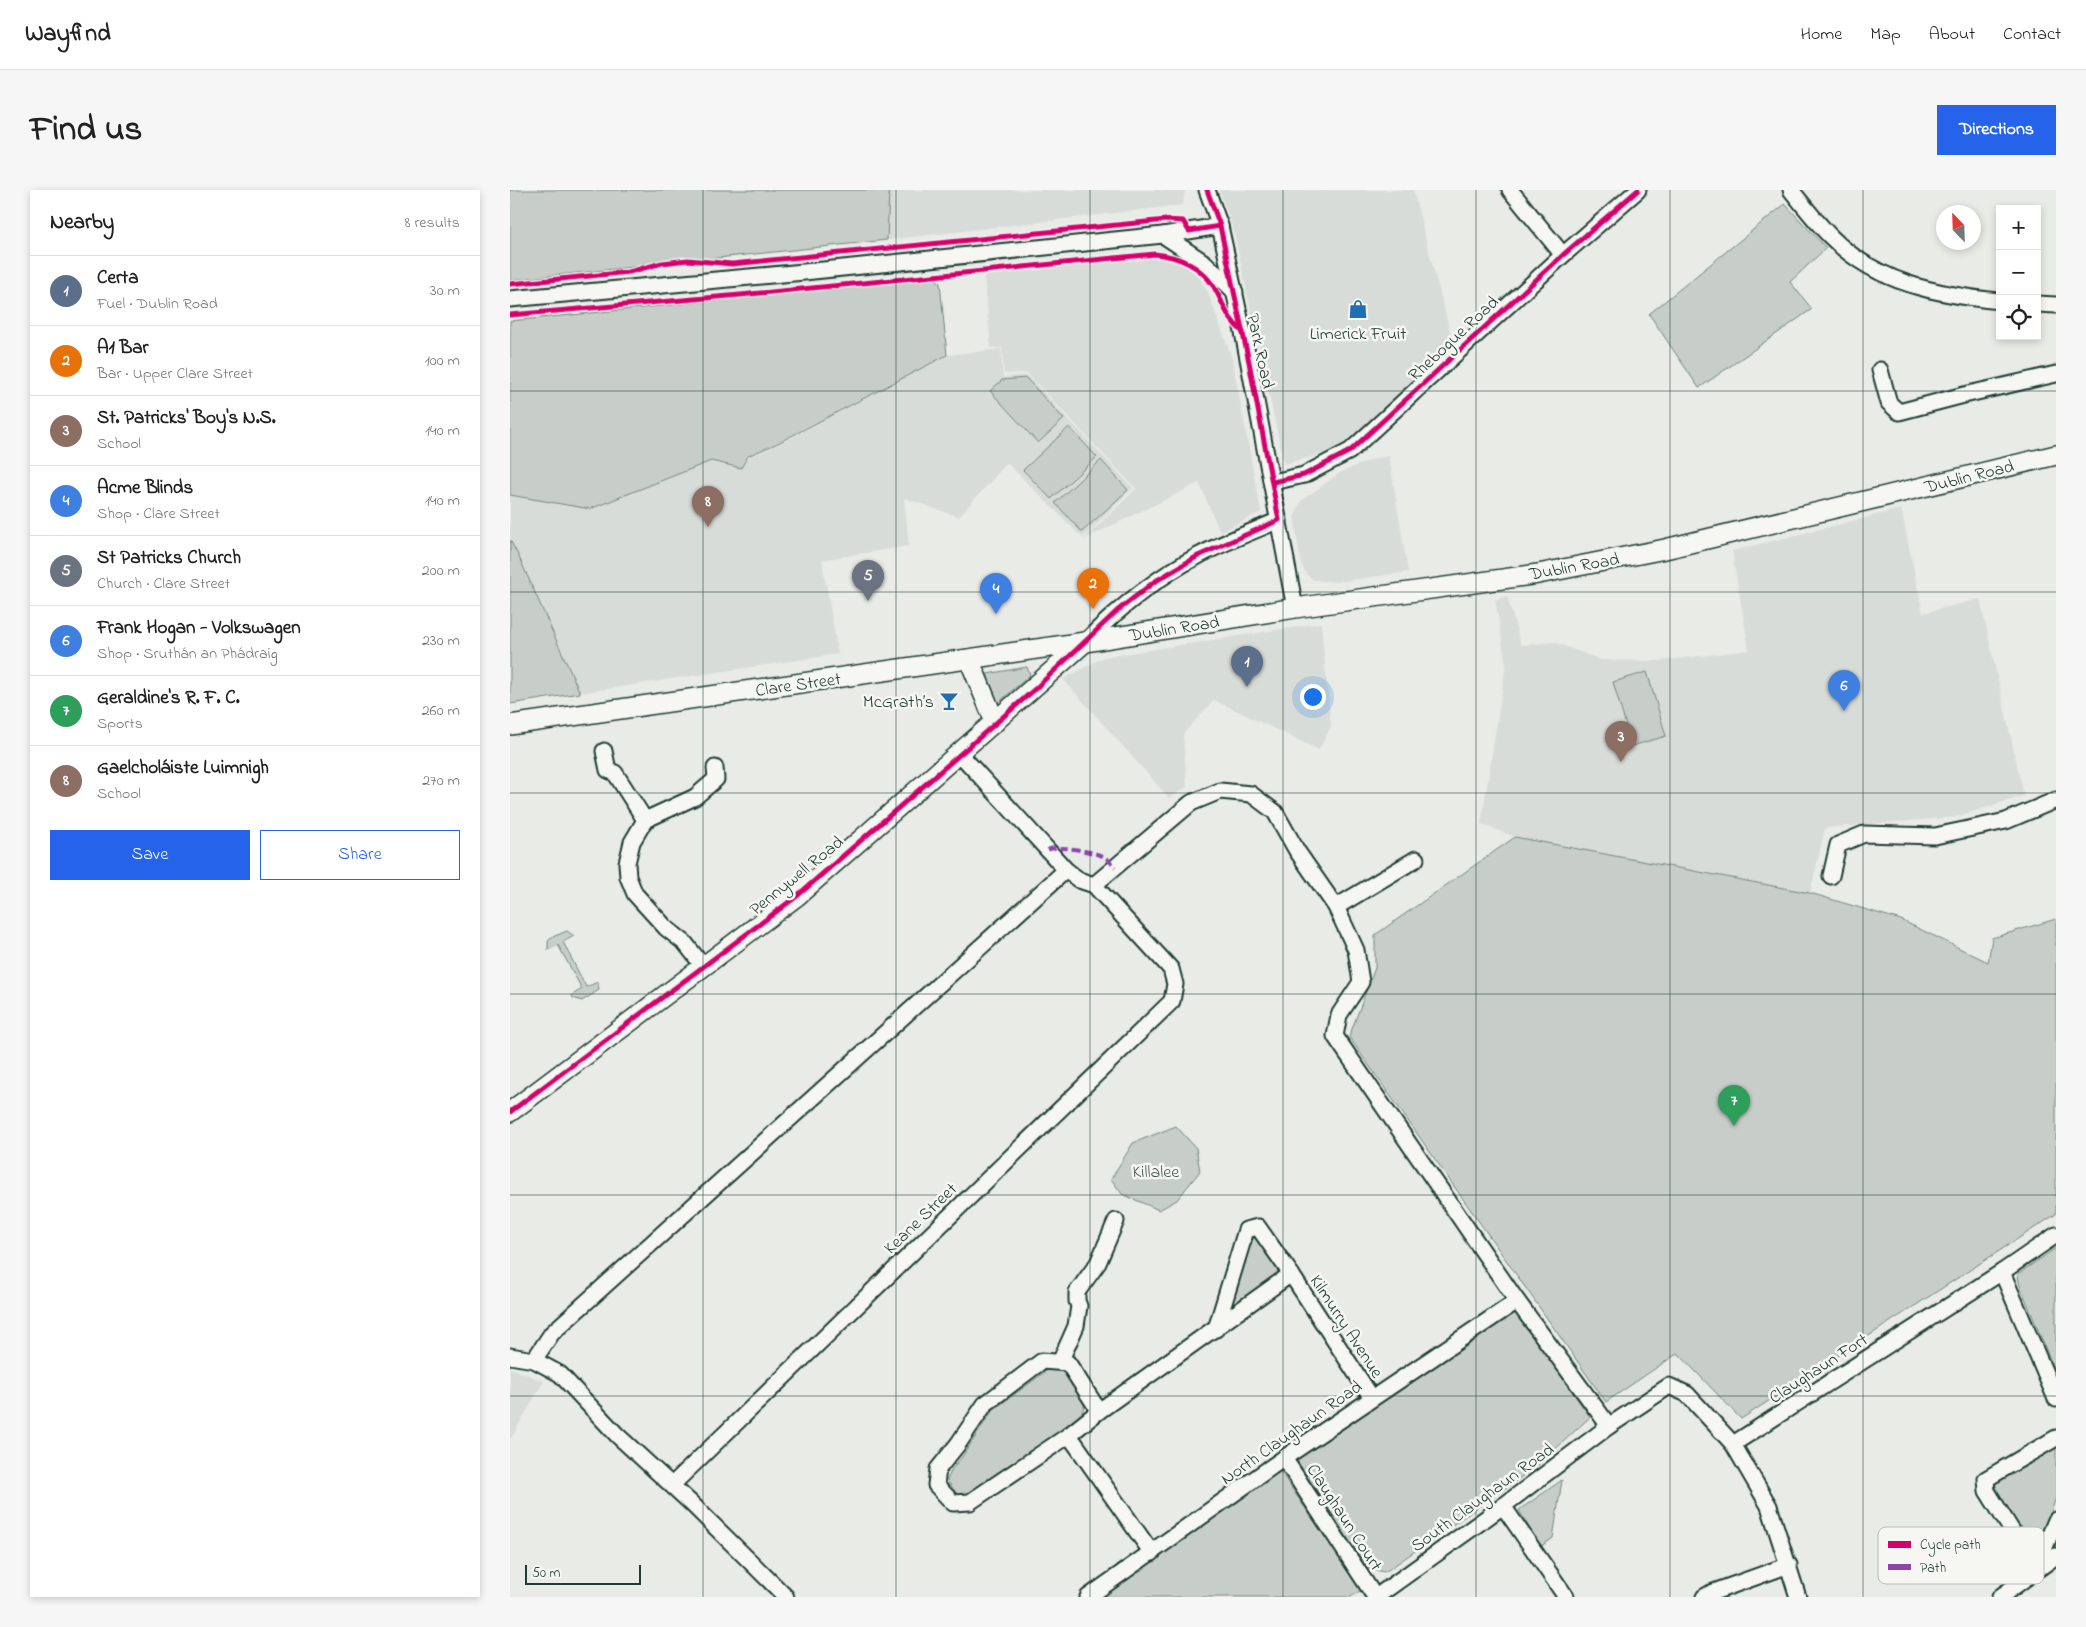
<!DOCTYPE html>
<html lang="en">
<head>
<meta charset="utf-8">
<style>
  :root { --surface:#fff; --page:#f6f6f6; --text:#222; --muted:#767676; --line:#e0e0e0; --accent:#2563eb }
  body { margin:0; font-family:"Indie Flower",sans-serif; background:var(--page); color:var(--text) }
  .controls { position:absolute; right:15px; top:15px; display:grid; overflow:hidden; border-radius:0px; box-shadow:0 2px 8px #0003 }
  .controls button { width:45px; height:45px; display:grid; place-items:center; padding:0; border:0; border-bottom:1px solid var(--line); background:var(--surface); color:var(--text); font:25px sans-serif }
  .compass { position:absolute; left:1426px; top:15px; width:45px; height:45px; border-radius:50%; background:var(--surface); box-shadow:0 2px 8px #0003; rotate:337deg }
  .scale { position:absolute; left:15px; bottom:12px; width:116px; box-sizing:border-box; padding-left:5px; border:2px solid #1f3d34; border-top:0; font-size:14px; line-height:18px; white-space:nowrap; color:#1f3d34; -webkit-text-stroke:4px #f6f6f2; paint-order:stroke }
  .you { position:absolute; left:802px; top:506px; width:18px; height:18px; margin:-12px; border:4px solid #fff; border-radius:50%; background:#1a73e8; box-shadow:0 0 0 8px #1a73e833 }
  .badge { display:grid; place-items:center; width:32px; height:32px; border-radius:50%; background:var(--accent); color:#fff; font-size:16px; font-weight:700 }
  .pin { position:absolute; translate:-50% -41px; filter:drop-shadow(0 1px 2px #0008) }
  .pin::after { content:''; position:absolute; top:26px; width:18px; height:15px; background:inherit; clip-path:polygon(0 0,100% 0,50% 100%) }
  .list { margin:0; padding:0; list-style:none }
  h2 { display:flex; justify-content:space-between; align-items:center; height:65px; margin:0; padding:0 20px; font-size:21px }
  h2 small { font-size:16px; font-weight:400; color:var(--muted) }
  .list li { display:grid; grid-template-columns:32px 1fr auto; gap:15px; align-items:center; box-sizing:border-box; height:70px; padding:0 20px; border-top:1px solid var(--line) }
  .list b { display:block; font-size:19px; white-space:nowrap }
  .list p { margin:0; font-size:16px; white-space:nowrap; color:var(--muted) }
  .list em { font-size:16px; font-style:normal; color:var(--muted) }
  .actions { display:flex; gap:10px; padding:15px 20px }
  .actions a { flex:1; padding:11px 0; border:1px solid var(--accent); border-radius:0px; text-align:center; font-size:18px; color:var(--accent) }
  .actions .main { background:var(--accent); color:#fff }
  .icon { flex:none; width:28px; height:28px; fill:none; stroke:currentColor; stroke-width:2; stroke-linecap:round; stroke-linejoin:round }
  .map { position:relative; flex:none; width:1546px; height:1407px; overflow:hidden; border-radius:0px }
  header { display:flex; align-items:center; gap:30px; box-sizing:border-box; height:70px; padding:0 25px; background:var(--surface); border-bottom:1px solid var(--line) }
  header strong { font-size:24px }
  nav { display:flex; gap:28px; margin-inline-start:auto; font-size:18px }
  .intro { display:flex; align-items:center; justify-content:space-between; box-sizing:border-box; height:120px; padding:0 30px }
  h1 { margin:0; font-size:35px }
  .button { padding:12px 22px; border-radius:0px; background:var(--accent); color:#fff; font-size:18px; font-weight:700 }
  main { display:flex; gap:30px; padding:0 30px }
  aside { flex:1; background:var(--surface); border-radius:0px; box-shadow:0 2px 8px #0003 }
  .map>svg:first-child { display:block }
  .built { fill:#d8dcd8 }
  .green { fill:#c7cec9; stroke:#73867e }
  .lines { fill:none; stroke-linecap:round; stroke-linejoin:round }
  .minor-casing { stroke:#1f3d34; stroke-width:19 }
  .major-casing { stroke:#1f3d34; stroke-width:22 }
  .minor { stroke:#f6f6f2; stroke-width:15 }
  .major { stroke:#f6f6f2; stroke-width:19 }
  .quiet { stroke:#8e44ad; stroke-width:4; stroke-dasharray:8 4; stroke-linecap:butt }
  .cycleway-casing { stroke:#f6f6f2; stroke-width:8 }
  .cycleway { stroke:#d6006c; stroke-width:5 }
  .grid { fill:none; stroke:#1f3d34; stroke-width:1; stroke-opacity:0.55 }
  .labels { text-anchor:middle; stroke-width:5; stroke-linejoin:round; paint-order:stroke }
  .poi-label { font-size:18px; fill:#1f3d34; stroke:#f6f6f2 }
  .street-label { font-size:18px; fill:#1f3d34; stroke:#f6f6f2 }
  .park-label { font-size:18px; fill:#415a52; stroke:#f6f6f2 }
  .key { fill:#f6f6f2; stroke:#b6beb9; stroke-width:1 }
  .key-label { font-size:14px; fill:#1f3d34 }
</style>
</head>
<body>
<header>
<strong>Wayfind</strong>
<nav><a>Home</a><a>Map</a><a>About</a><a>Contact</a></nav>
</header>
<div class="intro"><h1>Find us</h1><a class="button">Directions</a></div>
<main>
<aside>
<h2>Nearby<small>8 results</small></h2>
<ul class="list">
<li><span class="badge" style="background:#5c6f8a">1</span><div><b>Certa</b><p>Fuel · Dublin Road</p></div><em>30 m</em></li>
<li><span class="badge" style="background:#e8710a">2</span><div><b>A1 Bar</b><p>Bar · Upper Clare Street</p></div><em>100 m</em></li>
<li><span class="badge" style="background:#8d6e63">3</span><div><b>St. Patricks' Boy's N.S.</b><p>School</p></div><em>140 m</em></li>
<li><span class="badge" style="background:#3f7fe0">4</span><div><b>Acme Blinds</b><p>Shop · Clare Street</p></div><em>140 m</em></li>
<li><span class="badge" style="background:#6b7280">5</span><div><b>St Patricks Church</b><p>Church · Clare Street</p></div><em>200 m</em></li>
<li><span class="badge" style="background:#3f7fe0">6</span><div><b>Frank Hogan - Volkswagen</b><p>Shop · Sruthán an Phádraig</p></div><em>230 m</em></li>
<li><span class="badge" style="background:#2e9e5b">7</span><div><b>Geraldine's R. F. C.</b><p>Sports</p></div><em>260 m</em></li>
<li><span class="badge" style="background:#8d6e63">8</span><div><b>Gaelcholáiste Luimnigh</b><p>School</p></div><em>270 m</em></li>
</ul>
<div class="actions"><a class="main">Save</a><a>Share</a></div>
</aside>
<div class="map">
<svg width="1546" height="1407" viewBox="0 0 1546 1407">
  <rect width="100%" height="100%" fill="#e9ebe7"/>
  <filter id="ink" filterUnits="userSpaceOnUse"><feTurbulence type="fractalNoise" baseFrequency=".02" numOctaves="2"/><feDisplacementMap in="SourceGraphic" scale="10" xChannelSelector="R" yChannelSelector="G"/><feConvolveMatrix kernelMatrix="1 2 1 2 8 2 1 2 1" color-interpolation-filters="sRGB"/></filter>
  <g filter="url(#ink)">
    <g class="built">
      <polygon points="379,0 675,0 673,15 377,50"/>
      <polygon points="709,0 903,0 944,157 857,235 823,261 774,274 724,42"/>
      <polygon points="634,68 653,69 671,73 687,85 697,100 722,168 751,322 710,342 689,293 573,350 626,299 517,183 494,184 492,158 481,158 474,86"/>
      <polygon points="491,159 493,187 517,185 623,298 573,348 497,273 449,327 394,308 399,356 312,370 328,464 70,503 0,350 0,305 80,319 201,271 231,278 239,267 269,254 437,165"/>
      <polygon points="879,266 898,382 827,392 804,390 797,385 791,374 784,328 791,311 831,282 866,268"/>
      <polygon points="1391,319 1413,423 1470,409 1514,606 1446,627 1315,638 1300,703 1005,647 971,634 996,475 985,410 997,406 1011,455 1044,452 1091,470 1149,471 1239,460 1222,361"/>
      <polygon points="811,433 821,536 809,560 704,510 673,544 677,597 659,608 553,489 594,467"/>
      <polygon points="0,1178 34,1191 0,1250"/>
    </g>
    <g class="green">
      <polygon points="0,0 379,0 377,50 0,90"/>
      <polygon points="1275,14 1316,58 1280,92 1302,119 1189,198 1139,124"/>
      <polygon points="426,89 430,93 437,165 268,253 238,266 231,278 201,271 80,319 0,305 0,131"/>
      <polygon points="516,188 554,229 528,253 480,201 492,190"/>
      <polygon points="559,237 587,267 541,309 513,280"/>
      <polygon points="591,270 618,300 572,342 545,313"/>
      <polygon points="0,350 8,365 70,503 0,514"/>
      <polygon points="517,477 520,485 488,513 477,484"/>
      <polygon points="1137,482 1156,546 1122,556 1103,492"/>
      <polygon points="1005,647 1300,703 1391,730 1478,772 1482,748 1546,729 1546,1024 1231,1229 1168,1163 1096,1212 839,847 865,778 865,745"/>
      <polygon points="57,741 64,746 53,752 76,797 88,792 89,800 72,811 63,808 62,805 72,799 48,755 38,760 38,752 40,748"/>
      <polygon points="666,936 686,958 690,981 667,1010 649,1020 612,1004 601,989 623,953"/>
      <polygon points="745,1048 769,1083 718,1120 741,1050"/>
      <polygon points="1546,1058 1546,1184 1509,1093 1508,1084"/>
      <polygon points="1004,1119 1080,1227 1027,1276 875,1382 858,1379 786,1269"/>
      <polygon points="539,1179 554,1181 575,1213 571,1225 464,1306 447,1304 437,1290 442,1279 452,1267 483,1220"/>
      <polygon points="1546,1255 1546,1307 1531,1353 1521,1355 1489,1304 1484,1292"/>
      <polygon points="770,1281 851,1400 841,1407 588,1407"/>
      <polygon points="1052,1290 1043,1348 1030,1357 1009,1320"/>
    </g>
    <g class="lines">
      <g class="minor-casing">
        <g id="minor">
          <polyline points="697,0 710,36 733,142 785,418"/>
          <polyline points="1000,0 1053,65"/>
          <path d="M1281,0C1294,16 1307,33 1321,47C1366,93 1428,105 1490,111"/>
          <polyline points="653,45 695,73 725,102"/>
          <polyline points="0,109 294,82 653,45 710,36"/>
          <polyline points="1527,114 1546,115"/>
          <polyline points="1370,180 1379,213 1389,222 1454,205 1546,184"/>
          <polyline points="763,292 794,285 840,261 1053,65 1128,0"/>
          <path d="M575,452C609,418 645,388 688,366C714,352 742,342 769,330"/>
          <polyline points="94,561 98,580 105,583 135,630"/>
          <polyline points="1321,686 1328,655 1354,644 1425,646 1496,631 1546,610"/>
          <polyline points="584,695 681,613 710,601 741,604 765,622 787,661 826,717 846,760 851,792 829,825 825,846 1007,1111 1099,1236"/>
          <polyline points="826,717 906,669"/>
          <polyline points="193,776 175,753 156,738 125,704 118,687 117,673 122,652 135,630 185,607 206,589 205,578"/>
          <polyline points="1492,1082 1546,1209"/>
          <polyline points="706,1139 736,1040 748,1037 781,1084"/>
          <polyline points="0,1166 24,1170 42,1143 556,680"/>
          <polyline points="24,1170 50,1184 107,1245 182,1314 276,1407"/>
          <polyline points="550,1172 566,1136 569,1116 567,1111 567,1102 588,1073 606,1031"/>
          <polyline points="559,1245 460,1312 443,1313 426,1295 428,1279 448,1254 475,1214 532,1171 558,1173 589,1221"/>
          <polyline points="1223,1254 1259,1316 1288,1407"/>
          <polyline points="774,1268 865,1407"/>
          <polyline points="162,1295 662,811 665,794 661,779 584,695 569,690 556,680 450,564"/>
          <polyline points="993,1316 1056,1407"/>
          <polyline points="642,1363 559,1245 589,1221 781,1084 862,1208"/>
          <polyline points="1526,1379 1477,1301 1476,1289 1546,1248"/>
          <polyline points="1526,1379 1546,1330"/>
          <polyline points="578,1407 774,1268 1007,1111"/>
          <polyline points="866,1407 993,1316 1099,1236 1159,1196 1177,1204 1223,1254 1492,1082 1546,1045"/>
          <polyline points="1194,1407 1201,1403 1279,1375"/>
          <polyline points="1490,1407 1546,1366"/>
        </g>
      </g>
      <g class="major-casing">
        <g id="major">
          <polyline points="459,469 485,532"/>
          <polyline points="0,535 575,452 785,418 1028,384 1155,359 1546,265"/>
          <polyline points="0,922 287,706 575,452"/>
        </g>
      </g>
      <use href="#minor" class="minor"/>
      <use href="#major" class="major"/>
      <path class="quiet" d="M538,660C546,654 588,662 596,668C599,670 602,674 605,677"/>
      <g class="cycleway-casing">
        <g id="cycleway">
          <polyline points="0,94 119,82 152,73 178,70 222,74 656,30 673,31 679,41 710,36"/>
          <path d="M0,125L230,105L645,64C668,66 691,76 704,97C714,114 716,128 733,142"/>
          <polyline points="763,292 794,285 840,261 1053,65 1128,0"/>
          <polyline points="0,922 287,706 525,499 607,421 644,392 688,366 769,330 739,172 710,36 697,0"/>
        </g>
      </g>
      <use href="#cycleway" class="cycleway"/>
    </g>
  </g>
  <path class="grid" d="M193,0V1407M386,0V1407M580,0V1407M773,0V1407M966,0V1407M1160,0V1407M1353,0V1407M0,201H1546M0,402H1546M0,603H1546M0,804H1546M0,1005H1546M0,1206H1546"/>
  <defs>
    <g id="shop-bare" transform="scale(1.5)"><path d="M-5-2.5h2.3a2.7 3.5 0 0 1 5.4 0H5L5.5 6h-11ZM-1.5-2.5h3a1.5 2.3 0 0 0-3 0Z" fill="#1f6fb2" stroke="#f6f6f2" stroke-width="2.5" paint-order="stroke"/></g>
    <g id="bar-bare" transform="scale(1.5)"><path d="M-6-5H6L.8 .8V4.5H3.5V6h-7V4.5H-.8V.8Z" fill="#1f6fb2" stroke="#f6f6f2" stroke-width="2.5" paint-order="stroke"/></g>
  </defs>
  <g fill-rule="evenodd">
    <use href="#shop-bare" x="848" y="119"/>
    <use href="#bar-bare" x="439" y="511"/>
  </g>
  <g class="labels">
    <g class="poi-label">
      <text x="848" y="149">Limerick Fruit</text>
      <text x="424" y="517" text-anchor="end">McGrath’s</text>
    </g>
    <g class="street-label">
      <text transform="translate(943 148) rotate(-43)" y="6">Rhebogue Road</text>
      <text transform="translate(751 161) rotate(78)" y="6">Park Road</text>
      <text transform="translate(1459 286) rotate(-14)" y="6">Dublin Road</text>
      <text transform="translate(1064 376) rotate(-10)" y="6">Dublin Road</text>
      <text transform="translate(664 438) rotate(-9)" y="6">Dublin Road</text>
      <text transform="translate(288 494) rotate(-8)" y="6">Clare Street</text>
      <text transform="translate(286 685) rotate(-39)" y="6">Pennywell Road</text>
      <text transform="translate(410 1028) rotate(-44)" y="6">Keane Street</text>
      <text transform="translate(837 1136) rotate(57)" y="6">Kilmurry Avenue</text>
      <text transform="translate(1308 1178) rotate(-33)" y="6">Claughaun Fort</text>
      <text transform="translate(781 1242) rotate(-35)" y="6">North Claughaun Road</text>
      <text transform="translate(972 1307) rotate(-36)" y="6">South Claughaun Road</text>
      <text transform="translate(835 1327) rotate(57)" y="6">Claughaun Court</text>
    </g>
    <g class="park-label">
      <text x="646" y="987">Killalee</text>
    </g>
  </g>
  <rect x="1368" y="1337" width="166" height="57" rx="8" class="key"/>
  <rect x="1378" y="1351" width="23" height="7" fill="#d6006c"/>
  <rect x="1378" y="1374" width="23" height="6" fill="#8e44ad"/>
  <g class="key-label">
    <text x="1410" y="1359">Cycle path</text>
    <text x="1410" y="1382">Path</text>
  </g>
</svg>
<div class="controls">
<button>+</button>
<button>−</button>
<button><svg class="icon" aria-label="locate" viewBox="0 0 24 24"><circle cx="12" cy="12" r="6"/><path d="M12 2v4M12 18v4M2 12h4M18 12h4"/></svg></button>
</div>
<svg class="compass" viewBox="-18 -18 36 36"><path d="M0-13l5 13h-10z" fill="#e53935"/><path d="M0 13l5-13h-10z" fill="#767676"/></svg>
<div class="scale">50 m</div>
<div class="you"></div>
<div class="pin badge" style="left:737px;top:497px;background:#5c6f8a">1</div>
<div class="pin badge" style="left:583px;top:419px;background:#e8710a">2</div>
<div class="pin badge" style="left:1111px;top:572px;background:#8d6e63">3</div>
<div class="pin badge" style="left:486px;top:424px;background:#3f7fe0">4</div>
<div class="pin badge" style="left:358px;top:411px;background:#6b7280">5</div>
<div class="pin badge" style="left:1334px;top:521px;background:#3f7fe0">6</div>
<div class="pin badge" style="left:1224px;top:936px;background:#2e9e5b">7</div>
<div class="pin badge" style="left:198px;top:337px;background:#8d6e63">8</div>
</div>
</main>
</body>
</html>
